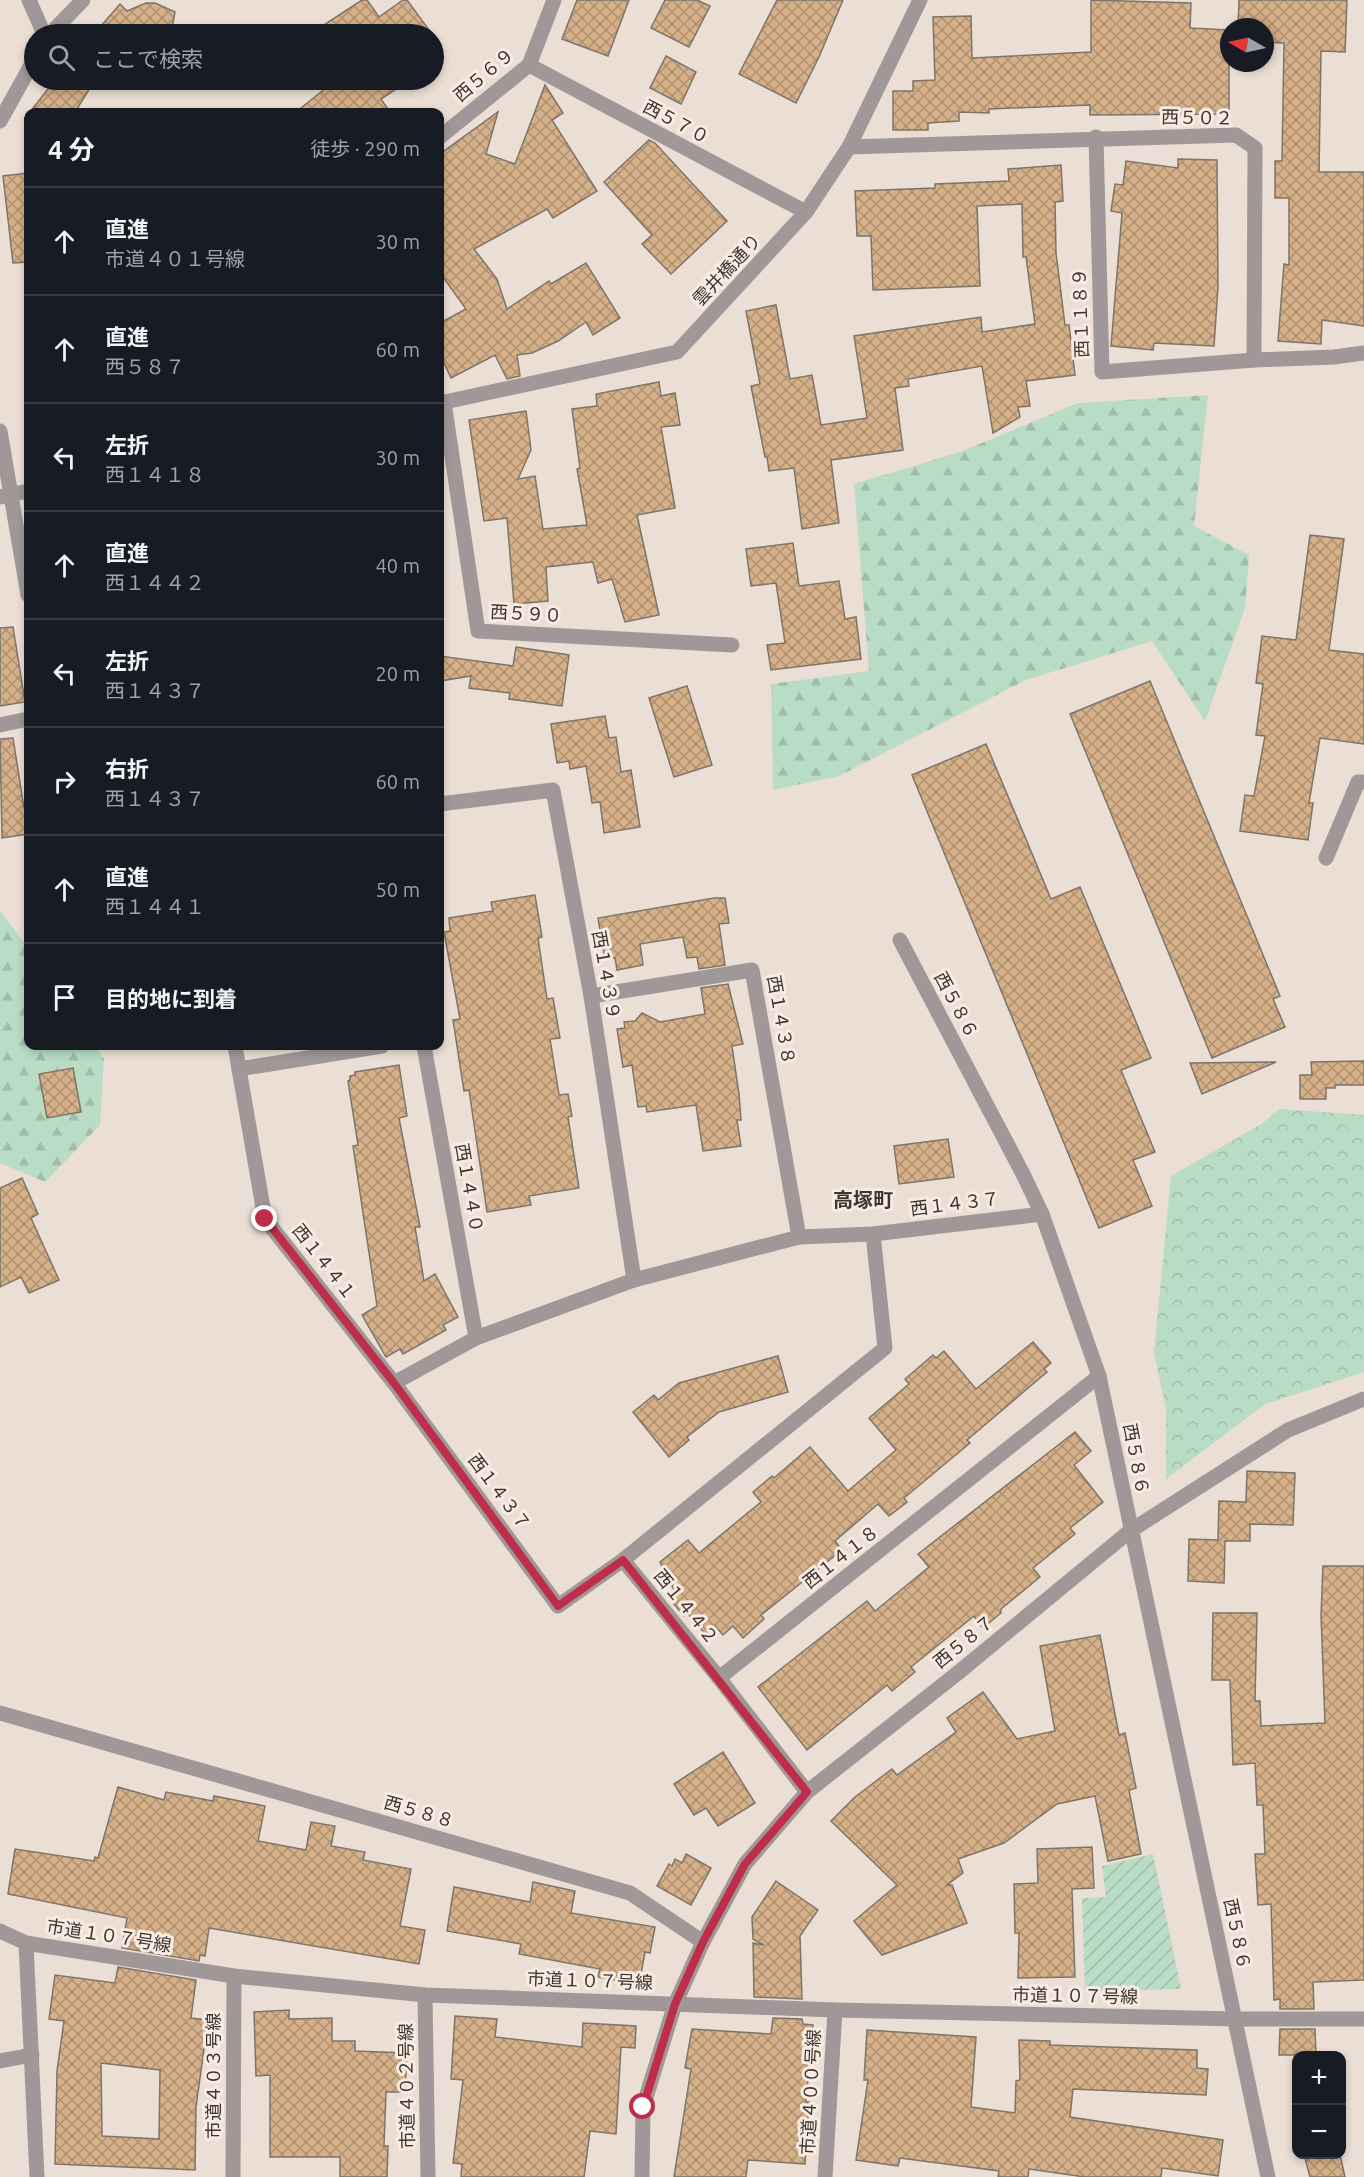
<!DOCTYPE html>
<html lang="ja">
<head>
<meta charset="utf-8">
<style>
  :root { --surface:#171b24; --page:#242831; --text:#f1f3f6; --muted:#9ea1a6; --line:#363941 }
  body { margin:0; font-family:Ubuntu,"Noto Sans JP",sans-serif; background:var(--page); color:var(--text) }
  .controls { position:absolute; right:18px; bottom:18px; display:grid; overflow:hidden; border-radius:12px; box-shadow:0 3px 9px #0003 }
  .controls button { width:54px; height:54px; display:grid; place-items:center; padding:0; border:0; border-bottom:2px solid var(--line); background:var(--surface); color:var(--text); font:30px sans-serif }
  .compass { position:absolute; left:1220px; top:18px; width:54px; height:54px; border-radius:50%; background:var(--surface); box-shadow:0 3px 9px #0003; rotate:279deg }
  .stop { position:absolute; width:18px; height:18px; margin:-14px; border:4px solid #be2e4a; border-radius:50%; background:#fff }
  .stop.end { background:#be2e4a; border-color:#fff; box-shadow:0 2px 6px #0008 }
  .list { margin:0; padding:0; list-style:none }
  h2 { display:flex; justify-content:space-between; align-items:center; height:78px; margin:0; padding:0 24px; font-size:26px }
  h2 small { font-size:20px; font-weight:400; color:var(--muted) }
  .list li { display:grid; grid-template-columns:39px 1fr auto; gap:18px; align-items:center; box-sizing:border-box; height:108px; padding:0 24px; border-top:2px solid var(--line) }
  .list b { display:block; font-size:22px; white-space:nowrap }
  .list p { margin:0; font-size:20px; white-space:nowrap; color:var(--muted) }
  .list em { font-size:20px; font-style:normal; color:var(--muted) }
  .icon { flex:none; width:33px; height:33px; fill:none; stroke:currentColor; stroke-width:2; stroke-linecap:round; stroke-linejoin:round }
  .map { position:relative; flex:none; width:1364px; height:2177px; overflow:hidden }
  .search { position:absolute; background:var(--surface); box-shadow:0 3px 9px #0003; left:24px; top:24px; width:420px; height:66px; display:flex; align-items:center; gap:15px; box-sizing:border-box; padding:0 21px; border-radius:33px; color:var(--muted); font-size:22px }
  .panel { position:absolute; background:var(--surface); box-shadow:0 3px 9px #0003; left:24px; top:108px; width:420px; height:942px; border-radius:12px }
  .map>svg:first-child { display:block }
  .forest { fill:url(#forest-firs) }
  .park { fill:url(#park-crowns) }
  .garden { fill:url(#garden-furrows) }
  .building { fill:url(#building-cross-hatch); stroke:#7e746a; stroke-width:1.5; fill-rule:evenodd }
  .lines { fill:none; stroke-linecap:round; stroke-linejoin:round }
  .minor { stroke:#a09898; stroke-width:15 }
  .route { stroke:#be2e4a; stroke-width:8 }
  .labels { text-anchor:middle; stroke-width:6; stroke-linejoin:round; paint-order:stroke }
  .street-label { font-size:18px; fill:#3b3633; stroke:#f9ebe2 }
  .neighbourhood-label { font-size:20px; font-weight:bold; fill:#3b3633; stroke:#f9ebe2 }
</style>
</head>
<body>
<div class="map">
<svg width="1364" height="2177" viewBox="0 0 1364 2177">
  <defs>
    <pattern id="forest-firs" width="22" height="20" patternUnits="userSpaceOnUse" patternTransform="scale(1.5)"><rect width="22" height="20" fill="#b9dcc5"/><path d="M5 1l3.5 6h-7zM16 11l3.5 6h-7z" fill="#a0bdaa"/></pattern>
    <pattern id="park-crowns" width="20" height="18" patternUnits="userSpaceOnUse" patternTransform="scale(1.5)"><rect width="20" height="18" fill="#b9dcc5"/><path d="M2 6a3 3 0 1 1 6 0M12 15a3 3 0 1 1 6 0" fill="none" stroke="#a0bdaa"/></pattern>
    <pattern id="garden-furrows" width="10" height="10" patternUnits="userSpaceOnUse" patternTransform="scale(1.5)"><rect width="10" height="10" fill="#b9dcc5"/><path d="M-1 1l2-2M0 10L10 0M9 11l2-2" fill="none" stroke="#a0bdaa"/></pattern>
    <pattern id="building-cross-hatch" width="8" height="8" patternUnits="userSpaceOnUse" patternTransform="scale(1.5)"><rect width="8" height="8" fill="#d6b088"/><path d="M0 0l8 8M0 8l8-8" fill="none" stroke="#af9070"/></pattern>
  </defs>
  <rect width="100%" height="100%" fill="#ebded4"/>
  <g class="forest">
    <polygon points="1208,395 1194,526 1249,555 1245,608 1205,721 1152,641 1026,680 839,776 773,790 771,684 869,671 854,484 960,452 1078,403"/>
    <polygon points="0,911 28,947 28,1046 96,1046 104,1059 100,1125 45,1182 0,1163"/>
  </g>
  <polygon class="park" points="1279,1109 1364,1115 1364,1372 1265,1404 1166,1479 1166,1409 1154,1353 1171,1176 1263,1123"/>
  <polygon class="garden" points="1153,1854 1181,1989 1085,1991 1082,1898 1106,1897 1102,1866"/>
  <g class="building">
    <polygon points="362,0 367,0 379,17 403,0 407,0 432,34 310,34"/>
    <polygon points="577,0 629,0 608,56 562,39"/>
    <polygon points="665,0 697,0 710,6 689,47 651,28"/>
    <polygon points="777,0 843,0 819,57 796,103 739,74"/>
    <polygon points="1091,0 1191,3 1190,28 1229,30 1229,114 1090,115 1090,105 989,109 989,113 959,112 959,121 928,123 928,130 893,130 893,91 913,91 913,81 935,80 933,17 971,16 972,58 1091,52"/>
    <polygon points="1239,0 1347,0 1345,52 1321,51 1319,172 1364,172 1364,326 1322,320 1321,344 1278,341 1284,264 1289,265 1289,198 1275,198 1275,161 1282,161 1284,43 1265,42 1265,27 1238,27"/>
    <polygon points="146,3 155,3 175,12 171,34 94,34 120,4 127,11"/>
    <polygon points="666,56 696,72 681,104 650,88"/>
    <polygon points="55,80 95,80 75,112 30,112"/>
    <polygon points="336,80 410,80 381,99 390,112 296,112"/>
    <polygon points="545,85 563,113 552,120 597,191 553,218 547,209 474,249 497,279 507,309 549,281 551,284 586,263 620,318 593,335 586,322 558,341 532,353 517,355 520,376 507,379 495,355 451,378 440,354 440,323 466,309 440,273 440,154 498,112 486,154 515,164"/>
    <polygon points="649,140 655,143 727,221 671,274 642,244 652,235 604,182"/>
    <polygon points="1178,159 1217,160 1218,287 1214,346 1154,343 1153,350 1111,346 1122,213 1111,211 1115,184 1123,185 1126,161 1178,168"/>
    <polygon points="1061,165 1063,201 1055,202 1056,253 1065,325 1069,325 1075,375 1026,381 1030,406 1018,407 1020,417 993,433 982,366 908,379 909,386 895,388 903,450 831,460 839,523 802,529 794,468 769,471 767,457 765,457 751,386 760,384 746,311 776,305 790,379 812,375 821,425 867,418 854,336 981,317 982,332 1035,324 1026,257 1023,257 1022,204 977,206 980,286 873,290 871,236 857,236 855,191 935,188 935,184 1009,181 1008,169"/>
    <polygon points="28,173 28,262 13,263 3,176"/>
    <polygon points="659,382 661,396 675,393 680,425 661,427 675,508 637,515 659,615 625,622 612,579 598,583 593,562 546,567 548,601 514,604 507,518 484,521 469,420 526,411 531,450 518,479 535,476 543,529 587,525 577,469 580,468 572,409 597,406 596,394"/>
    <polygon points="1310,535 1344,539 1329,650 1364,654 1364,744 1320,738 1309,803 1313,803 1308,840 1240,831 1245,795 1254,796 1265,736 1256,735 1263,684 1256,683 1262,636 1296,640"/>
    <polygon points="793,543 799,586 839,581 845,619 856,617 861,659 771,670 767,645 785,643 776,583 751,586 746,549"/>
    <polygon points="13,627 25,702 0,706 0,628"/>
    <polygon points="516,647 569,655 562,706 509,699 510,693 469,688 471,676 440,681 440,656 513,666"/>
    <polygon points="1150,681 1280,996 1273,999 1285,1027 1212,1058 1070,714"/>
    <polygon points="687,686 712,765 674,777 649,698"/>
    <polygon points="605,716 609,738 616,737 621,772 631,770 640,827 604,833 600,802 592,803 586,766 570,769 569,761 557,763 551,724"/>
    <polygon points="13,738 24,808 28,808 28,834 2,838 0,739"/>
    <polygon points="986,744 1051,899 1080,887 1151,1058 1121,1070 1155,1152 1133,1160 1152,1206 1099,1228 912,775"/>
    <polygon points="535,895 542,937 538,938 547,999 553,998 560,1038 550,1039 559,1095 568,1094 572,1116 568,1117 579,1188 529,1196 531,1205 487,1212 469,1090 464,1091 453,1020 460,1019 444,932 450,931 449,918 493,911 491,902"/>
    <polygon points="714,898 725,898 729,923 719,924 725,965 699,969 697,957 687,958 683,937 640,944 643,965 617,970 615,958 605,959 598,918"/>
    <polygon points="728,984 743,1044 732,1046 739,1094 741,1120 737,1120 741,1146 703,1151 696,1105 647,1112 646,1106 638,1107 632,1065 623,1067 617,1029 625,1028 624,1022 635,1021 642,1013 660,1022 705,1014 701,988"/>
    <polygon points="1364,1061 1364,1085 1335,1085 1335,1088 1326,1088 1326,1099 1300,1099 1300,1075 1312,1075 1311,1062"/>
    <polygon points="1276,1062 1202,1094 1190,1063"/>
    <polygon points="399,1065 407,1116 399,1118 420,1227 415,1227 424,1281 435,1274 458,1317 443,1325 446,1330 403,1354 400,1349 386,1357 362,1315 377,1306 353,1146 358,1145 348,1081 350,1080 350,1076 355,1075 355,1072"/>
    <polygon points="73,1068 81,1112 47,1118 39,1074"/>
    <polygon points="948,1139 954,1177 899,1184 894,1146"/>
    <polygon points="22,1178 38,1214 31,1218 59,1280 29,1293 21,1277 0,1287 0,1188"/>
    <polygon points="1033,1342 1051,1363 1044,1369 1047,1372 967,1440 970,1443 904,1498 907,1502 889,1516 878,1504 835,1541 842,1550 761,1615 764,1619 743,1638 733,1626 723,1635 715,1626 706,1635 687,1613 684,1616 668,1597 675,1592 660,1562 688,1540 699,1553 761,1502 753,1492 772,1476 774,1478 810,1447 848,1491 896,1450 869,1418 909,1384 905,1379 933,1355 936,1358 944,1351 976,1389"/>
    <polygon points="778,1356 788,1392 719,1412 687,1437 689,1440 669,1457 633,1412 654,1395 658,1400 679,1383"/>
    <polygon points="1075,1432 1091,1451 1074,1465 1103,1502 1070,1528 1075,1534 1033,1568 1040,1577 1001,1609 1001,1613 983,1628 974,1616 911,1667 915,1672 892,1691 887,1685 807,1750 758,1687 867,1601 875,1611 929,1567 918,1554"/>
    <polygon points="1247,1471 1295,1473 1293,1525 1250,1524 1250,1541 1225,1541 1224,1583 1188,1581 1189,1539 1218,1540 1219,1501 1246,1502"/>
    <polygon points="1323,1566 1364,1566 1364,1980 1313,1982 1314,2009 1280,2009 1280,1999 1274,2000 1271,1904 1258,1905 1255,1854 1265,1854 1263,1805 1257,1805 1255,1763 1233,1765 1230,1680 1212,1680 1213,1613 1257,1613 1255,1701 1260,1701 1261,1726 1325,1723 1321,1615"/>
    <polygon points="1100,1635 1119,1735 1125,1733 1136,1788 1129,1790 1141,1854 1108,1861 1095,1796 1057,1804 1004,1843 958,1859 963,1873 947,1885 952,1885 967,1923 882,1955 854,1921 897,1885 831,1821 855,1797 892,1769 897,1775 956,1732 947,1718 983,1692 1017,1739 1055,1731 1040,1646"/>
    <polygon points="723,1752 755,1803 718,1826 706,1808 694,1815 674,1784"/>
    <polygon points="118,1787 164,1800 166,1792 213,1801 214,1796 265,1806 258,1841 306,1850 311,1822 335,1826 331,1846 365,1852 363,1860 411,1869 400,1926 425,1930 419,1964 209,1928 205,1956 200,1955 199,1961 122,1948 127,1918 8,1894 15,1849 94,1861 95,1857 98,1858"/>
    <polygon points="1092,1847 1094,1888 1072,1889 1075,1977 1018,1978 1019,1933 1015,1933 1014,1884 1038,1883 1037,1849"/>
    <polygon points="686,1854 711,1868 691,1905 657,1886 669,1864 672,1866 675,1859 682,1863"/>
    <polygon points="776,1881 818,1910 800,1936 802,1999 754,1997 753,1943 764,1945 753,1939 752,1917"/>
    <polygon points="533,1882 575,1891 571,1913 655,1927 650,1953 645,1952 639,1985 598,1977 600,1969 519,1954 521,1944 447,1931 454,1887 530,1902"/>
    <path d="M118,1967L196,1980L191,2018L208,2020L196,2107L195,2170L55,2164L57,2071L64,2021L49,2019L55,1975L115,1983ZM101,2063L160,2070L159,2139L102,2136Z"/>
    <polygon points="289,2010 289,2019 332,2018 332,2041 355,2041 355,2051 407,2053 405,2092 386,2092 384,2146 388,2146 387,2177 340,2177 340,2157 270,2157 270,2075 256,2076 254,2012"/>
    <polygon points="455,2016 497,2019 495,2037 582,2047 583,2023 636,2026 635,2048 621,2047 616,2134 590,2131 584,2177 461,2177 462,2164 453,2163 463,2080 451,2079"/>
    <polygon points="773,2018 802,2019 803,2024 813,2025 806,2102 809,2102 805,2164 748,2160 746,2177 674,2177 691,2069 685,2068 692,2029 771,2034"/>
    <polygon points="1280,2029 1315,2029 1316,2055 1279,2055"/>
    <polygon points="867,2030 976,2037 971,2107 1015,2113 1016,2081 1020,2080 1019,2040 1050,2041 1050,2045 1197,2050 1197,2068 1208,2069 1206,2095 1073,2089 1070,2117 1223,2140 1218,2176 1162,2168 1161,2177 1085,2177 1029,2169 1028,2177 998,2177 999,2171 900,2158 898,2166 856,2160 868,2080 864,2080"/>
    <polygon points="1304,2154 1340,2154 1345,2177 1310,2177"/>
  </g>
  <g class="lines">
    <g class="minor">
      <polyline points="29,0 44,34"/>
      <polyline points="50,34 83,0"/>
      <polyline points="529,65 806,212"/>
      <polyline points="0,121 34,60"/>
      <polyline points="440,137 529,65 554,0"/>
      <polyline points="1096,137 1102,372 1254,360"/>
      <polyline points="849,147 1236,135 1255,148 1254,360 1334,357 1364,353"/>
      <polyline points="444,402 478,631 732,645"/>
      <polyline points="440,403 677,352 806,212 849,147 920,0"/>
      <polyline points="0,431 28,595"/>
      <polyline points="0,497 28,491"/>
      <polyline points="0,725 28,719"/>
      <polyline points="440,804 553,790 591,996 634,1280"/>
      <polyline points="1326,858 1358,782 1364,782"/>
      <polyline points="900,940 1023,1174 1042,1214 1099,1376 1268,2177"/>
      <polyline points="591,996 752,970 799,1237"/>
      <polyline points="235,1046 265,1219 394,1383 558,1606 623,1560 885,1348 873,1234"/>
      <polyline points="424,1046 476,1338"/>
      <polyline points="239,1069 382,1046"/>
      <polyline points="394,1383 476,1338 634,1280 799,1237 873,1234 1042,1214"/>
      <polyline points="623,1560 719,1678"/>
      <polyline points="0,1713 630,1893 703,1942"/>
      <polyline points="807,1792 719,1678 1099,1376"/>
      <polyline points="0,1931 26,1943 234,1976 425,1995 835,2010 1236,2019 1364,2019"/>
      <polyline points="26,1943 37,2177"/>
      <polyline points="425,1995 428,2177"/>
      <polyline points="0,2061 32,2055"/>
      <polyline points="233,2177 234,1976"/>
      <polyline points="642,2177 643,2107 675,2004 703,1942 745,1864 807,1792 959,1672 1130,1531 1288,1430 1364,1399"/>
      <polyline points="825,2177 835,2010"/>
    </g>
  </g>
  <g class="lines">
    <polyline class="route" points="265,1219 394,1383 558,1606 623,1560 807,1792 745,1864 703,1942 675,2004 643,2107"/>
  </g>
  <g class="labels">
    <g class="street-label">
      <text transform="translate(484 75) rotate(-40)" y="6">西５６９</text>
      <text transform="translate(1197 118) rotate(1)" y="6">西５０２</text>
      <text transform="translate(676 122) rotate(28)" y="6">西５７０</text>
      <text transform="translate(727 270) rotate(-47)" y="6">雲井橋通り</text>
      <text transform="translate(1081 313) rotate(-92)" y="6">西１１８９</text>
      <text transform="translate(526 614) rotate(3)" y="6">西５９０</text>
      <text transform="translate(606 975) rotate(80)" y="6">西１４３９</text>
      <text transform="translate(956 1005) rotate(62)" y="6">西５８６</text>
      <text transform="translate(781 1020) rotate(80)" y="6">西１４３８</text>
      <text transform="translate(469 1188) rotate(80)" y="6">西１４４０</text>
      <text transform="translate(955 1204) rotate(-7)" y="6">西１４３７</text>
      <text transform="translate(324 1262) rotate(52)" y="6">西１４４１</text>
      <text transform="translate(1136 1459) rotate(79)" y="6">西５８６</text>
      <text transform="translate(499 1492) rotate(53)" y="6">西１４３７</text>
      <text transform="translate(841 1557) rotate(-38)" y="6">西１４１８</text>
      <text transform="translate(686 1607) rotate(51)" y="6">西１４４２</text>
      <text transform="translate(964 1642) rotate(-39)" y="6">西５８７</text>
      <text transform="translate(419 1812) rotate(16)" y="6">西５８８</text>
      <text transform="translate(1237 1934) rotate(78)" y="6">西５８６</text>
      <text transform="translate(109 1936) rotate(9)" y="6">市道１０７号線</text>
      <text transform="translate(590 1981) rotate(2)" y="6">市道１０７号線</text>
      <text transform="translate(1075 1996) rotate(1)" y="6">市道１０７号線</text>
      <text transform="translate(214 2076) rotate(-90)" y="6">市道４０３号線</text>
      <text transform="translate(407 2086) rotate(-91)" y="6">市道４０２号線</text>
      <text transform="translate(811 2092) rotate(-87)" y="6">市道４００号線</text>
    </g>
    <g class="neighbourhood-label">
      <text x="863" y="1207">高塚町</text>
    </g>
  </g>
</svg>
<div class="controls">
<button>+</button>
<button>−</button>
</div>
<svg class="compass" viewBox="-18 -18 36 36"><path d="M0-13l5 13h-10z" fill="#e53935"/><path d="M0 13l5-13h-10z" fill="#9ea1a6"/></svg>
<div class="stop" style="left:643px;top:2107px"></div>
<div class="stop end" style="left:265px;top:1219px"></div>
<div class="search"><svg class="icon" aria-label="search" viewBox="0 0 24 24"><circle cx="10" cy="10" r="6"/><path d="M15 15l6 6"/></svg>ここで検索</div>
<section class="panel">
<h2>4 分<small>徒歩 · 290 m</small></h2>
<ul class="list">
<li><svg class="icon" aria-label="ahead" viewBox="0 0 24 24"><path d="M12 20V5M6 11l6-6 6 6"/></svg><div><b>直進</b><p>市道４０１号線</p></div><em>30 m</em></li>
<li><svg class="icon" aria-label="ahead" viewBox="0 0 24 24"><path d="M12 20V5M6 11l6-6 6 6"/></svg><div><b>直進</b><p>西５８７</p></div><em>60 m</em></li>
<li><svg class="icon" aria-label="left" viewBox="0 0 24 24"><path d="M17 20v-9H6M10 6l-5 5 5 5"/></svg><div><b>左折</b><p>西１４１８</p></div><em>30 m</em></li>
<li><svg class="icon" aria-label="ahead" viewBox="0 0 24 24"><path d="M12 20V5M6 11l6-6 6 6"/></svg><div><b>直進</b><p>西１４４２</p></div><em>40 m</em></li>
<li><svg class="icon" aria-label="left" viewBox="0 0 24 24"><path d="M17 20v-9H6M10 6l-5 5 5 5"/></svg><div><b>左折</b><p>西１４３７</p></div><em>20 m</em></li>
<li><svg class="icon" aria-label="right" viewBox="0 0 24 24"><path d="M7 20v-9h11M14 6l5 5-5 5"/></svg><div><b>右折</b><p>西１４３７</p></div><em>60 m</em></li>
<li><svg class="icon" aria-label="ahead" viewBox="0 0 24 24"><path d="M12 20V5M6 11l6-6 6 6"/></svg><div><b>直進</b><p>西１４４１</p></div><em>50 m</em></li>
<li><svg class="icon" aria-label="arrive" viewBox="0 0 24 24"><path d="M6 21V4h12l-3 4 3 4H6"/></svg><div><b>目的地に到着</b></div></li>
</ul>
</section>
</div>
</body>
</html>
